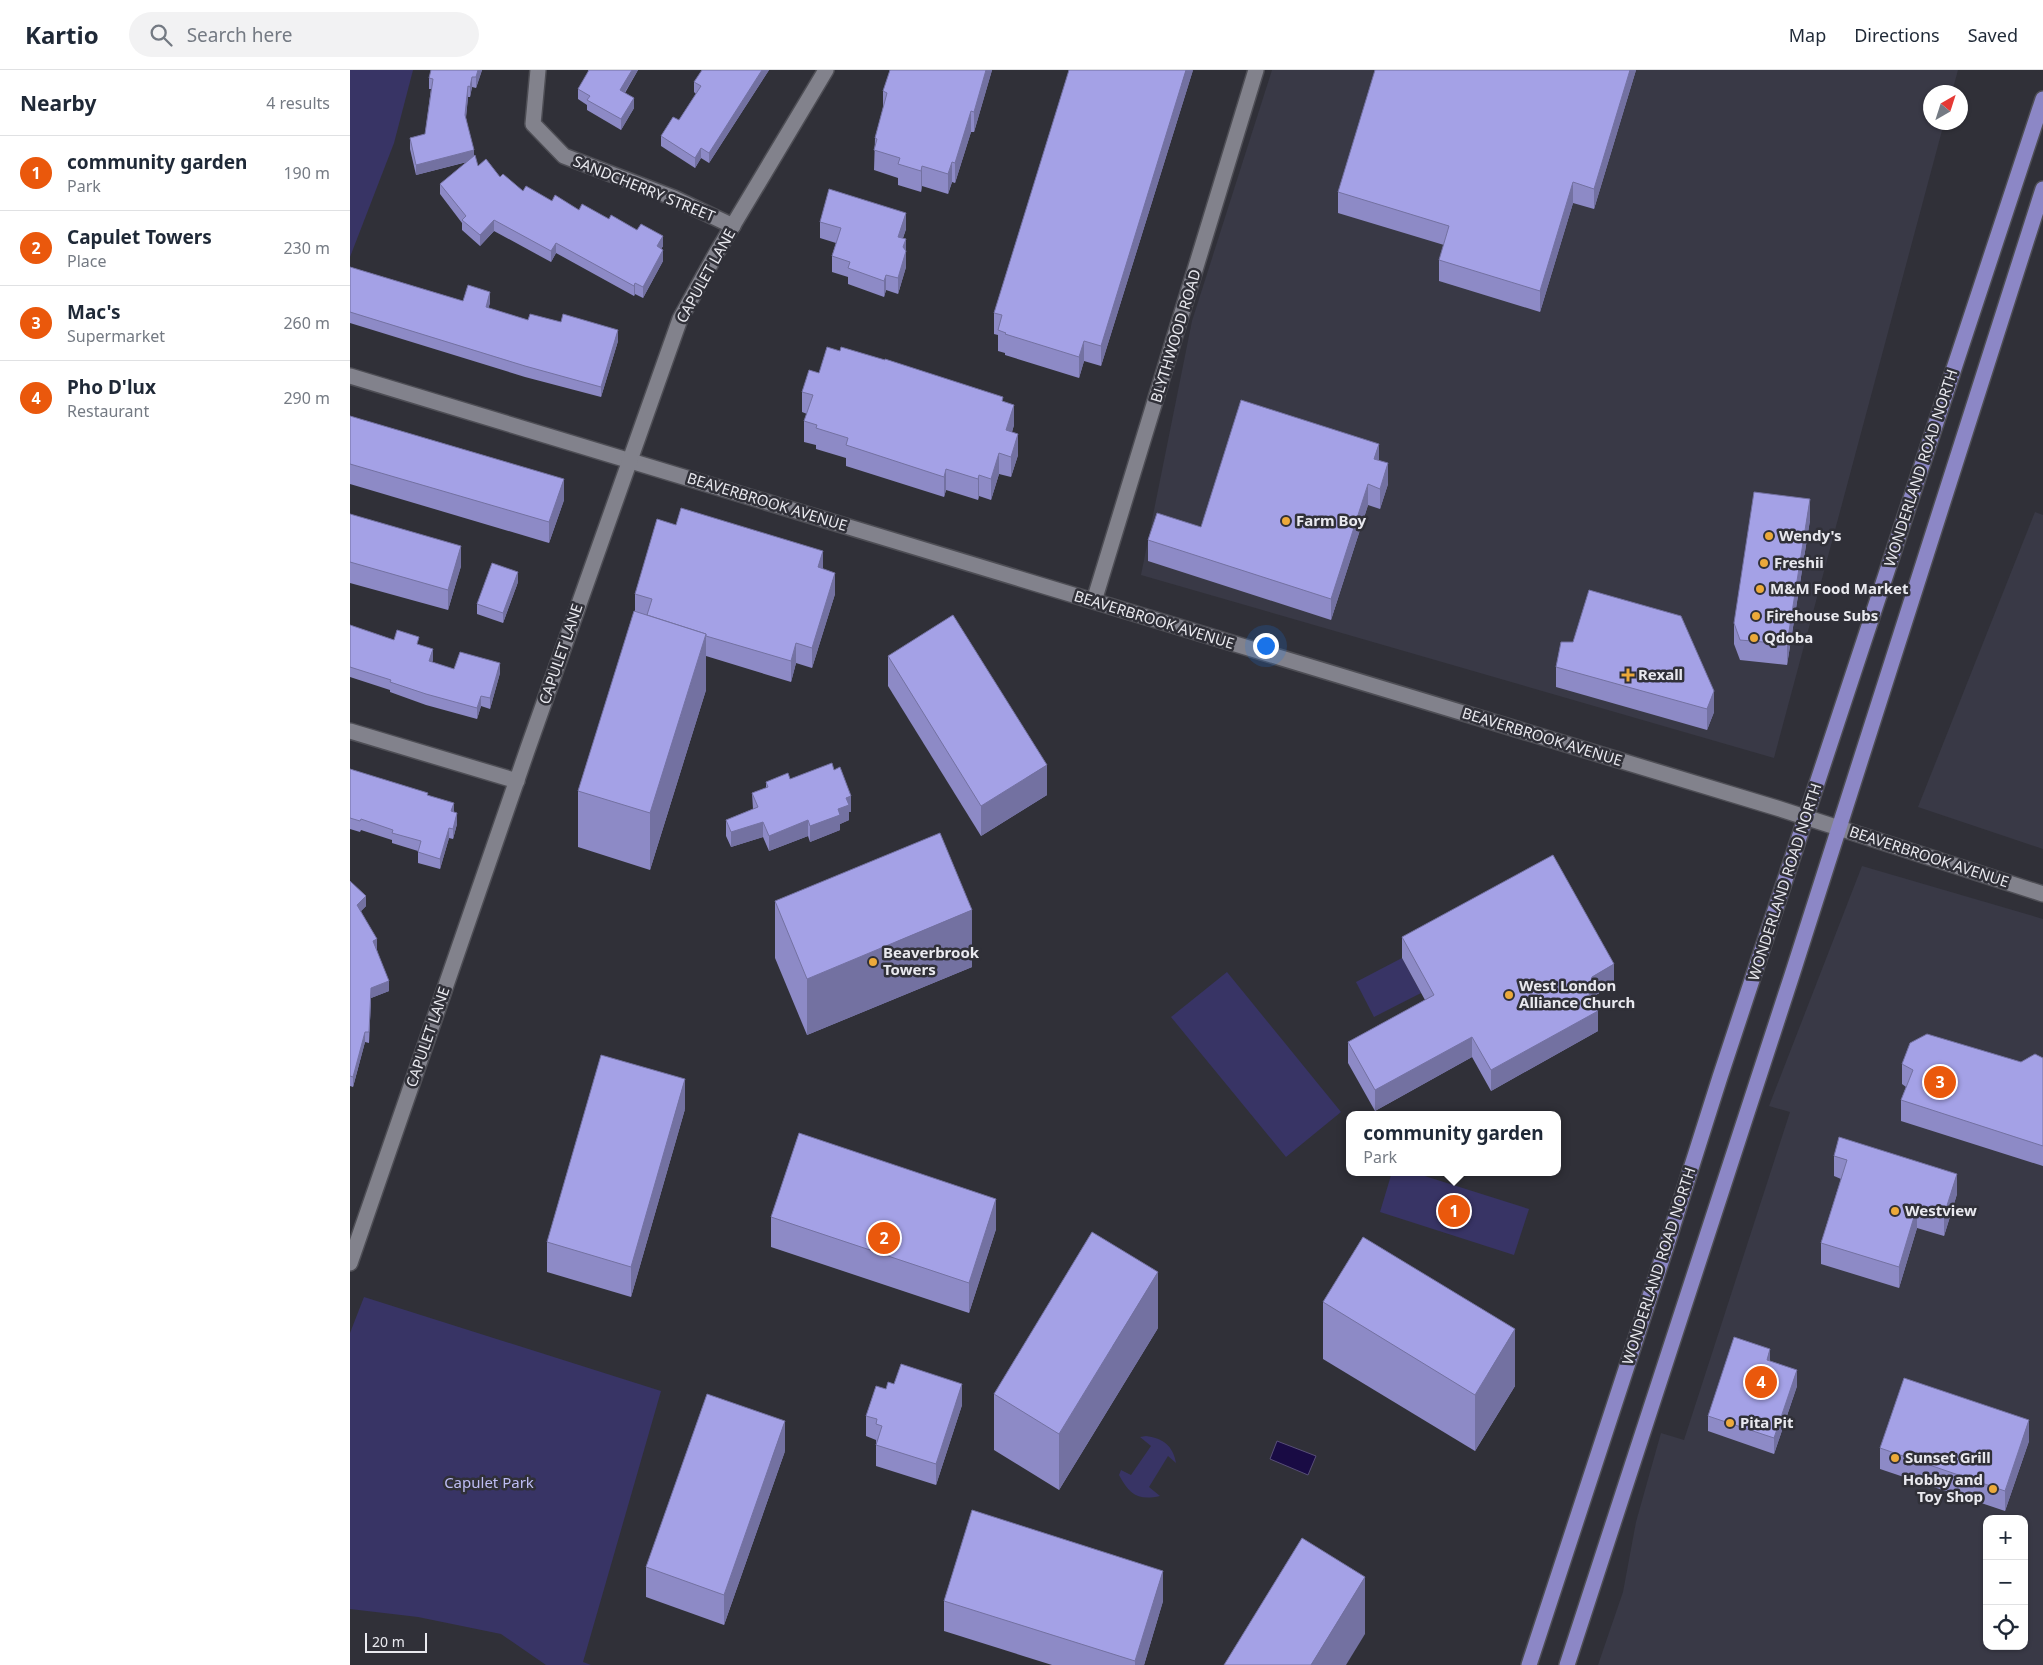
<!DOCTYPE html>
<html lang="en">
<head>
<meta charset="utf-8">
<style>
  :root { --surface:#fff; --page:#f2f2f3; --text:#1f2937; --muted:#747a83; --line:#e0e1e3; --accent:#ea580c }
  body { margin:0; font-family:"Noto Sans",sans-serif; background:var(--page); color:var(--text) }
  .controls { position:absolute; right:15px; bottom:15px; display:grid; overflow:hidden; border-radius:10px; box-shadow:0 1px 4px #0004 }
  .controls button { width:45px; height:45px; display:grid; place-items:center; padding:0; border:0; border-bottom:1px solid var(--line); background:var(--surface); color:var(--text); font:25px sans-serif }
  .compass { position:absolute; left:1573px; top:15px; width:45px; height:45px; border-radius:50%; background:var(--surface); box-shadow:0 1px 4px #0004; rotate:39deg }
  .scale { position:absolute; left:15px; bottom:12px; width:62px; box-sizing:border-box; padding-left:5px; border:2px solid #e9e9ef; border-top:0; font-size:14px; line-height:18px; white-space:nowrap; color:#e9e9ef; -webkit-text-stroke:4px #303038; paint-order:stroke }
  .you { position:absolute; left:915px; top:575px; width:18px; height:18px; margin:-12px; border:4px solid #fff; border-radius:50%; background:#1a73e8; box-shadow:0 0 0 8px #1a73e833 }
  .badge { display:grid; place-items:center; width:32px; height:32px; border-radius:50%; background:var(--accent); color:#fff; font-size:16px; font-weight:700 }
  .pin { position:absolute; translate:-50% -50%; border:2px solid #fff; box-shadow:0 1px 5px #0006 }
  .popup { position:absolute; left:996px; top:1041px; width:215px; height:65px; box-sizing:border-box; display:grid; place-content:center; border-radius:10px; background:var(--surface); filter:drop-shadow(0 1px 4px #0005); font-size:16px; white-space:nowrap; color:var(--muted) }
  .popup b { font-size:19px; color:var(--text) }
  .popup::after { content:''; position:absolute; left:50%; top:100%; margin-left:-10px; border:10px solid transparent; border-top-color:var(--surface) }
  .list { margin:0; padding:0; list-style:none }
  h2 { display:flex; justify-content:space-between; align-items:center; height:65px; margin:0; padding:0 20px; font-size:21px }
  h2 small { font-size:16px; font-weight:400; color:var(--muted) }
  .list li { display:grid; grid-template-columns:32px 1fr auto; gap:15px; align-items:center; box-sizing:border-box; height:75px; padding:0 20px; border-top:1px solid var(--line) }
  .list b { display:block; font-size:19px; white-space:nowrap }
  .list p { margin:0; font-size:16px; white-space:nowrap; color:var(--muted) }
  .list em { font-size:16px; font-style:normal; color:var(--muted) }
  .icon { flex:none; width:28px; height:28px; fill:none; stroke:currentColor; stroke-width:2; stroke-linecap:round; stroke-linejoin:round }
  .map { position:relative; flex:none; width:1693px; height:1595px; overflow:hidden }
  header { display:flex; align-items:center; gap:30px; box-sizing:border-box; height:70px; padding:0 25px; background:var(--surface); border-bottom:1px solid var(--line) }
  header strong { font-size:24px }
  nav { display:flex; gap:28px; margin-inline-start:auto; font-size:18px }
  .search { width:350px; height:45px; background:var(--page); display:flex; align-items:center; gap:12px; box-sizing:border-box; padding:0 18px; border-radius:28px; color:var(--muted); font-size:19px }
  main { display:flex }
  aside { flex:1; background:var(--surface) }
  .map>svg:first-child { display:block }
  .built { fill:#393946; fill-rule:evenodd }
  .green { fill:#383465 }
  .water { fill:#190b44; stroke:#574e77 }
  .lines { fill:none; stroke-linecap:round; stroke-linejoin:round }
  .minor-casing { stroke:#4e4e55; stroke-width:18 }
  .major-casing { stroke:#4e4e55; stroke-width:18 }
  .minor { stroke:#82828c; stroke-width:15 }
  .major { stroke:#8c87c6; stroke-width:15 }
  .wall { fill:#8d8ac6 }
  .shaded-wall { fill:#7371a1 }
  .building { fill:#a4a1e6; stroke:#7371a1 }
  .poi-dot { fill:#eca93a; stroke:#303038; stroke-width:2 }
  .labels { text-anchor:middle; stroke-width:5; stroke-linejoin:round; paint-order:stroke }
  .street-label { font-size:15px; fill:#e9e9ef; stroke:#303038 }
  .poi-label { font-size:15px; font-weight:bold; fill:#e9e9ef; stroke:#303038; text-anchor:start }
  .park-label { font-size:15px; fill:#bebdf4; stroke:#303038 }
</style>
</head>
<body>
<header>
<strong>Kartio</strong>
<div class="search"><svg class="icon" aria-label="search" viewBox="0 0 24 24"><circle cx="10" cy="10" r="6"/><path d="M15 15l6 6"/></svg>Search here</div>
<nav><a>Map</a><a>Directions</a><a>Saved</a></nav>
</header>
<main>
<aside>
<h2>Nearby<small>4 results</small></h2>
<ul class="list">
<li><span class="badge">1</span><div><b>community garden</b><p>Park</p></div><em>190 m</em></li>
<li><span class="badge">2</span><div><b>Capulet Towers</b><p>Place</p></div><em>230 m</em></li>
<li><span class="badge">3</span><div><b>Mac's</b><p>Supermarket</p></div><em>260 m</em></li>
<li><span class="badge">4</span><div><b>Pho D'lux</b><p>Restaurant</p></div><em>290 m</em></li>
</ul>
</aside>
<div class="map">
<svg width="1693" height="1595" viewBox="0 0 1693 1595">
  <rect width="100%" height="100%" fill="#303038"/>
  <g class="built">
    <polygon points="922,0 1608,0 1602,22 1580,22 1580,52 1594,53 1424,688 791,505 842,251"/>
    <polygon points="1685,442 1693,445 1693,779 1568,737"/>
    <path d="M1512,796L1693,849V1595H1248L1273,1522L1286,1452L1311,1363L1334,1370L1440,1042L1419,1036ZM1637,1449H1674V1576H1637Z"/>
  </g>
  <g class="green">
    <polygon points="0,0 63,0 44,73 0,187"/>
    <polygon points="1052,888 1071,923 1024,947 1006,912"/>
    <polygon points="877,902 991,1042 936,1087 821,947"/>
    <polygon points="1042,1102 1062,1102 1179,1139 1164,1185 1030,1142"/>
    <polygon points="14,1227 311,1321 233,1592 241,1595 196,1595 151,1564 68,1547 0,1539 0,1263"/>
    <path d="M796,1366C812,1368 823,1375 826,1393L818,1386L799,1417L810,1426C788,1431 779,1424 769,1405L771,1400L781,1405L801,1376L790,1367Z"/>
  </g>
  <polygon class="water" points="927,1371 966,1386 958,1405 920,1389"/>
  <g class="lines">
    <g class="minor-casing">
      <g id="minor">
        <polyline points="188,0 183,54 214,86 324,128 383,156"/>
        <path d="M0,306L1427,738C1516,767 1604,795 1693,824"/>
        <polyline points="744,531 906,0"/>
        <polyline points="0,661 167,711"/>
        <polyline points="0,1193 178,678 330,249 367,182 476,0"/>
      </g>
    </g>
    <g class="major-casing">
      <g id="major">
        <polyline points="1179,1595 1319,1168 1370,1007 1693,29"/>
        <polyline points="1217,1595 1442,905 1693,119"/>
      </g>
    </g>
    <use href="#minor" class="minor"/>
    <use href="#major" class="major"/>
  </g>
  <g class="wall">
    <polygon points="132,0 126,18 122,17 120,27 118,27 116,48 124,86 128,96 150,107 173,121 229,140 313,176 311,179 313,191 293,228 285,224 284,226 206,183 201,192 144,161 130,176 112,160 112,153 90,124 90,114 117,92 66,105 60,79 60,68 75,64 81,19 79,19 79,8"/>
    <polygon points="238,0 288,0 275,23 284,38 271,60 237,40 237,35 228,29 228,19 238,3"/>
    <polygon points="419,0 359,93 351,88 345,98 311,76 311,66 329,50 346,24 344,22 344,12"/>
    <polygon points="642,0 624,62 621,62 605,113 602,112 598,124 572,116 571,122 548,115 548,108 524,100 525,68 533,38 533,21"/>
    <polygon points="843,0 751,296 734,291 729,308 655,285 655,283 648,281 648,265 644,264 644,243"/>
    <polygon points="1286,0 1244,139 1223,133 1190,242 1089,211 1089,190 1094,175 988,143 988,122"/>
    <polygon points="470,152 556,159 553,168 556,169 556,197 548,224 536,220 534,227 498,214 498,207 482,202 482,186 486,173 470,168"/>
    <polygon points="0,197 113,231 140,233 138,238 178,250 268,271 251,327 175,307 0,253"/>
    <polygon points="469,303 653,331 664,355 662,362 668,385 661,407 649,404 641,430 629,426 628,430 596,420 594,427 496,396 496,388 466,379 466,375 454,372 454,351 457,344 452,342 452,322"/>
    <polygon points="0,346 214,430 199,473 0,414"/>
    <polygon points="1029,390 1038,414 1030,439 1018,435 981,550 798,491 798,470 851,457"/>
    <polygon points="0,444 111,496 98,540 0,513"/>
    <polygon points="1460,450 1437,595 1390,590 1384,574 1384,553"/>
    <polygon points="473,499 485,524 462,598 446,593 441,612 356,586 356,620 300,800 228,777 228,721 285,541 285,524"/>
    <polygon points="168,512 153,553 127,544 127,534"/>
    <polygon points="0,555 44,570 69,575 83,590 82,592 104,599 150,603 140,639 131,636 127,649 76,635 40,622 40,620 0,607"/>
    <polygon points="1211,572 1364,642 1357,660 1206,617 1206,597"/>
    <polygon points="538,586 697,725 631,766 538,616"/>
    <polygon points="0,699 78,725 104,742 107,754 103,769 99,768 90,799 68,793 68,781 42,773 42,770 11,760 10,762 0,759"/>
    <polygon points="440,709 501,742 499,742 499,750 490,754 490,760 460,772 458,766 419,781 413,767 381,777 376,766 376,750 403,739 402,723 416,718 416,712"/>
    <polygon points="0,811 16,836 11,841 27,879 27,880 39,921 21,928 19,973 15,972 3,1017 0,1016"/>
    <polygon points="425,831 622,897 457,965 425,888"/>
    <polygon points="1052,867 1264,915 1242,927 1248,961 1141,1021 1122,987 1025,1041 998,993 998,972 1075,930 1052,888"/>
    <polygon points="1693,988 1693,1096 1551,1051 1551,1030 1556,1017 1552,1014 1552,994 1671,992"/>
    <polygon points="335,1039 281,1227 197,1202 197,1172"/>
    <polygon points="1484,1086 1607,1124 1594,1166 1567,1158 1549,1218 1471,1194 1471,1173 1491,1109 1484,1106"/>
    <polygon points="421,1147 646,1159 619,1243 421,1177"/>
    <polygon points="973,1232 1165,1316 1125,1381 973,1289"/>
    <polygon points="808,1258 709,1420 644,1380 644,1324"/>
    <polygon points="1420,1291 1447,1316 1424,1384 1358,1361 1358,1346"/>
    <polygon points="536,1319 612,1335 586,1415 526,1396 526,1370 516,1366 516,1346"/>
    <polygon points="1679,1371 1655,1441 1530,1399 1530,1378"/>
    <polygon points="435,1381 374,1555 296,1527 296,1497"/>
    <polygon points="594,1531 813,1531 794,1595 702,1595 594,1561"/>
  </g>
  <g class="shaded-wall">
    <polygon points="128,0 132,0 126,18 126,7"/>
    <polygon points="282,0 288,0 270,30 270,20"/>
    <polygon points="412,0 419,0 359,93 359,83"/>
    <polygon points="636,0 642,0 624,62 624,42"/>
    <polygon points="836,0 843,0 751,296 751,276"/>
    <polygon points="1280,0 1286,0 1244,139 1244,119"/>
    <polygon points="122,7 122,17 120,27 120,17"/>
    <polygon points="118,16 118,27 115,55 115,45"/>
    <polygon points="284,28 284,38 271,60 271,49"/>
    <polygon points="621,41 621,62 605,113 605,93"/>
    <polygon points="351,78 351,88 345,98 345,88"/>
    <polygon points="124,80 124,90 66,105 66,95"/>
    <polygon points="602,92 602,112 598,124 598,104"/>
    <polygon points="572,96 572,116 571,122 571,101"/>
    <polygon points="1223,112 1223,133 1190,242 1190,221"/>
    <polygon points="556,143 556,159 548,182 548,167"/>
    <polygon points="144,150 144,161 130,176 130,165"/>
    <polygon points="313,166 313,176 307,187 307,176"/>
    <polygon points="556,169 556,197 548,224 548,208 553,177"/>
    <polygon points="206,173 206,183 201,192 201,181"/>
    <polygon points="313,180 313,191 293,228 293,217"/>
    <polygon points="536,205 536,220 534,227 534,211"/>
    <polygon points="285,213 285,224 284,226 284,216"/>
    <polygon points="140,222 140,233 136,248 136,237"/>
    <polygon points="268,260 268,271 251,327 251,317"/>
    <polygon points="734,271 734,291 729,308 729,287"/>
    <polygon points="664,335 664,355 656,381 656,360"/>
    <polygon points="668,364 668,385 661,407 661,387"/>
    <polygon points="1029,374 1029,395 1024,389"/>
    <polygon points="649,383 649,404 641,430 641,409"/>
    <polygon points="1038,393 1038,414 1030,439 1030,419"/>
    <polygon points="596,399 596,420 594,427 594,407"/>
    <polygon points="629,405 629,426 628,430 628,409"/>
    <polygon points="214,409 214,430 199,473 199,452"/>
    <polygon points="1018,414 1018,435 981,550 981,529"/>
    <polygon points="1460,429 1460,450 1437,595 1437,574"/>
    <polygon points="111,476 111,496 98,540 98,520"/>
    <polygon points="473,481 473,502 468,497"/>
    <polygon points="168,502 168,512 153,553 153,543"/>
    <polygon points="485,503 485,524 462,598 462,578"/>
    <polygon points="356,564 356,620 300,800 300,743"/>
    <polygon points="446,573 446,593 441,612 441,591"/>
    <polygon points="83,579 83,590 79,602 79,591"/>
    <polygon points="150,593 150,603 140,639 140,628"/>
    <polygon points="1364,621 1364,642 1357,660 1357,639"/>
    <polygon points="131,626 131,636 127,649 127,638"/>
    <polygon points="697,695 697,725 631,766 631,736"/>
    <polygon points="501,726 501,742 499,742 499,750 490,754 490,760 460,772 460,756 488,739 496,728"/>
    <polygon points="104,733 104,743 101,741"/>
    <polygon points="107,743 107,754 103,769 103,759"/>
    <polygon points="458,750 458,766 419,781 419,766"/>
    <polygon points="413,752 413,767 381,777 381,762"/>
    <polygon points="99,758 99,768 90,799 90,789"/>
    <polygon points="16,826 16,836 7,845 7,835"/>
    <polygon points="622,840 622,897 457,965 457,909"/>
    <polygon points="27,869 27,879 23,882 23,871"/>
    <polygon points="1264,894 1264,915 1242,927 1238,942 1238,922 1242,907"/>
    <polygon points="39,911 39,921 21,928 19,973 21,918"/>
    <polygon points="1248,941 1248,961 1141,1021 1141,1000"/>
    <polygon points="15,962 15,972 3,1017 3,1007"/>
    <polygon points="1122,967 1122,987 1025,1041 1025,1020"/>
    <polygon points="335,1009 335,1039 281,1227 281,1197"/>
    <polygon points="1607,1104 1607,1124 1594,1166 1594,1145"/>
    <polygon points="646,1129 646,1159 619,1243 619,1213"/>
    <polygon points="1567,1137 1567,1158 1549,1218 1549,1197"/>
    <polygon points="808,1202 808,1258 709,1420 709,1364"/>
    <polygon points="1165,1259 1165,1316 1125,1381 1125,1325"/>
    <polygon points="1420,1279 1420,1295 1417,1290"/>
    <polygon points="1447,1300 1447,1316 1424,1384 1424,1368"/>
    <polygon points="612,1314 612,1335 586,1415 586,1394"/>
    <polygon points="1679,1350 1679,1371 1655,1441 1655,1421"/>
    <polygon points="435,1351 435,1381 374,1555 374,1525"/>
    <polygon points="813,1501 813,1531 794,1595 785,1595 785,1591"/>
    <polygon points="1015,1507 1015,1564 996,1595 961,1595"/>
  </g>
  <g class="building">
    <polygon points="81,0 128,0 126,7 122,7 120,17 118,16 115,45 124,80 66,95 60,68 75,64 83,9 79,8"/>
    <polygon points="239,0 282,0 270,20 284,28 271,49 237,30 240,26 228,19"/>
    <polygon points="352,0 412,0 359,83 351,78 345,88 311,66 323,47 329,50 351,16 344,12"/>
    <polygon points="540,0 636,0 624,42 621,41 605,93 602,92 598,104 572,96 571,101 548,94 550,88 524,80 527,69 525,68 537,23 533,21"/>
    <polygon points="719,0 836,0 751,276 734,271 729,287 655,264 656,263 648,260 652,245 644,243"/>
    <polygon points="1025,0 1280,0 1244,119 1223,112 1190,221 1089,190 1099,156 988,122"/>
    <polygon points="125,85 128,96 136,89 150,107 153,104 173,121 176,116 202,131 205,125 229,140 232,134 259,149 261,145 287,160 291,154 313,166 307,176 313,180 293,217 285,213 284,216 206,173 201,181 144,150 130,165 112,150 116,146 90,114"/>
    <polygon points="479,119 556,143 548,167 556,169 553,177 556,181 548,208 536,205 534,211 498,198 500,192 482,186 491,158 470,152"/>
    <polygon points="0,197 113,231 118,215 140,222 136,237 178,250 180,244 211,252 213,244 268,260 251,317 175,296 0,242"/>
    <polygon points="477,277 490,281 491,277 535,290 535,289 653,327 652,331 664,335 656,360 668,364 661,387 649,383 641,409 629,405 628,409 596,399 594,407 496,375 498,368 466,358 467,355 454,351 463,325 452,322 459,300 469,303"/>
    <polygon points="891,330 1029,374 1024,389 1038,393 1030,419 1018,414 981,529 798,470 807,443 851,457"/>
    <polygon points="0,346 214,409 199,452 0,394"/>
    <polygon points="1404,422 1460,429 1437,574 1390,570 1384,553"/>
    <polygon points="331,438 473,481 468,497 485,503 462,578 446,573 441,591 356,566 356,564 297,545 302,529 285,524 307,449 326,455"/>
    <polygon points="0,444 111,476 98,520 0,492"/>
    <polygon points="142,493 168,502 153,543 127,534"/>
    <polygon points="1239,520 1331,546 1364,621 1357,639 1206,597 1211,572 1223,572"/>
    <polygon points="284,541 356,564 300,743 228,721"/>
    <polygon points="603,545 697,695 631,736 538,586"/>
    <polygon points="0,555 44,570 47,560 69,567 67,574 83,579 79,591 104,599 110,582 150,593 140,628 131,626 127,638 76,624 40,612 41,610 0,597"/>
    <polygon points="482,693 484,700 490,697 501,726 496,728 499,735 488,739 490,745 460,756 458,750 419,766 413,752 381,762 376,750 408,737 402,723 418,717 416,712 438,703 440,709"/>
    <polygon points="0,699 78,723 77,725 104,733 101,741 107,743 103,759 99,758 90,789 68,782 71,771 42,763 43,760 11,749 10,751 0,748"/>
    <polygon points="590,763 622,840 457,909 425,831"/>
    <polygon points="1203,785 1264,894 1242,907 1238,922 1248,941 1141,1000 1122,967 1025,1020 998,972 1084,925 1052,867"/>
    <polygon points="0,811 16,826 7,835 27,869 23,871 39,911 21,918 19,962 15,962 3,1007 0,1006"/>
    <polygon points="1577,964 1671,992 1685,984 1693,988 1693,1076 1551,1030 1563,1000 1552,994 1560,973"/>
    <polygon points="251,985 335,1009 281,1197 197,1172"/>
    <polygon points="449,1063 646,1129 619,1213 421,1147"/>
    <polygon points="1489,1067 1607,1104 1594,1145 1567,1137 1549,1197 1471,1173 1497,1090 1484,1086"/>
    <polygon points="742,1162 808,1202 709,1364 644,1324"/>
    <polygon points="1013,1167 1165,1259 1125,1325 973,1232"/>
    <polygon points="1384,1267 1420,1279 1417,1290 1447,1300 1424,1368 1358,1346"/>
    <polygon points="551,1294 612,1314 586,1394 526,1375 532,1356 526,1354 527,1349 516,1346 526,1316 536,1319 538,1312 544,1314"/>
    <polygon points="1554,1308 1679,1350 1655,1421 1530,1378"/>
    <polygon points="357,1324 435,1351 374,1525 296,1497"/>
    <polygon points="622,1440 813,1501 785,1591 594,1531"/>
    <polygon points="952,1468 1015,1507 961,1595 874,1595"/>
  </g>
  <g class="poi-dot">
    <circle cx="936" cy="451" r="5"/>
    <circle cx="1419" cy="466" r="5"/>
    <circle cx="1414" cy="493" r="5"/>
    <circle cx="1410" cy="519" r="5"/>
    <circle cx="1406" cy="546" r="5"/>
    <circle cx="1404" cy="568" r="5"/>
    <path d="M1275.5 597.5h5v5h5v5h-5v5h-5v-5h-5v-5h5z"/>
    <circle cx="523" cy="892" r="5"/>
    <circle cx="1159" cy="925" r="5"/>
    <circle cx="1545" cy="1141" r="5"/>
    <circle cx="1380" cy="1353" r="5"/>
    <circle cx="1545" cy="1388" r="5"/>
    <circle cx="1643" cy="1419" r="5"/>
  </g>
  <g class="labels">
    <g class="street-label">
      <text transform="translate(294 119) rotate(22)" y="5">SANDCHERRY STREET</text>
      <text transform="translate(356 206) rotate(-61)" y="5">CAPULET LANE</text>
      <text transform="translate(826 266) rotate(-73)" y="5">BLYTHWOOD ROAD</text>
      <text transform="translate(1571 398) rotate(-72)" y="5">WONDERLAND ROAD NORTH</text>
      <text transform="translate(417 432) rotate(17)" y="5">BEAVERBROOK AVENUE</text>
      <text transform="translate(804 550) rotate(17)" y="5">BEAVERBROOK AVENUE</text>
      <text transform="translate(211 584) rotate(-71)" y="5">CAPULET LANE</text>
      <text transform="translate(1192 667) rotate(17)" y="5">BEAVERBROOK AVENUE</text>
      <text transform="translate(1579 787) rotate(18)" y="5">BEAVERBROOK AVENUE</text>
      <text transform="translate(1435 812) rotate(-72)" y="5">WONDERLAND ROAD NORTH</text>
      <text transform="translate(78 967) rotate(-71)" y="5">CAPULET LANE</text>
      <text transform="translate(1309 1196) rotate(-72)" y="5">WONDERLAND ROAD NORTH</text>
    </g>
    <g class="poi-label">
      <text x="946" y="456">Farm Boy</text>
      <text x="1429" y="471">Wendy's</text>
      <text x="1424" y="498">Freshii</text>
      <text x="1420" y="524">M&amp;M Food Market</text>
      <text x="1416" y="551">Firehouse Subs</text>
      <text x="1414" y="573">Qdoba</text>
      <text x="1288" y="610">Rexall</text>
      <text x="533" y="888">Beaverbrook<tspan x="533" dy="17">Towers</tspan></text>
      <text x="1169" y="921">West London<tspan x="1169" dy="17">Alliance Church</tspan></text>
      <text x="1555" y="1146">Westview</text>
      <text x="1390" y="1358">Pita Pit</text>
      <text x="1555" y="1393">Sunset Grill</text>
      <text x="1633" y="1415" text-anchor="end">Hobby and<tspan x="1633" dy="17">Toy Shop</tspan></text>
    </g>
    <g class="park-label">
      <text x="139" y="1418">Capulet Park</text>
    </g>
  </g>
</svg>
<div class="controls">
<button>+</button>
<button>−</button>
<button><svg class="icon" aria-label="locate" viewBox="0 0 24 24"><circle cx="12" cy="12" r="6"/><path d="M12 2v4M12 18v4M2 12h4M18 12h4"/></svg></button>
</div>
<svg class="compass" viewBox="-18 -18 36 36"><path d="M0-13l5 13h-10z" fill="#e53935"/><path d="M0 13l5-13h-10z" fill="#747a83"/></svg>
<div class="scale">20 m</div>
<div class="you"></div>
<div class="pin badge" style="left:1104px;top:1141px">1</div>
<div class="popup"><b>community garden</b>Park</div>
<div class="pin badge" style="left:534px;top:1168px">2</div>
<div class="pin badge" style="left:1590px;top:1012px">3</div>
<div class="pin badge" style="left:1411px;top:1312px">4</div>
</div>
</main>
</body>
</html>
